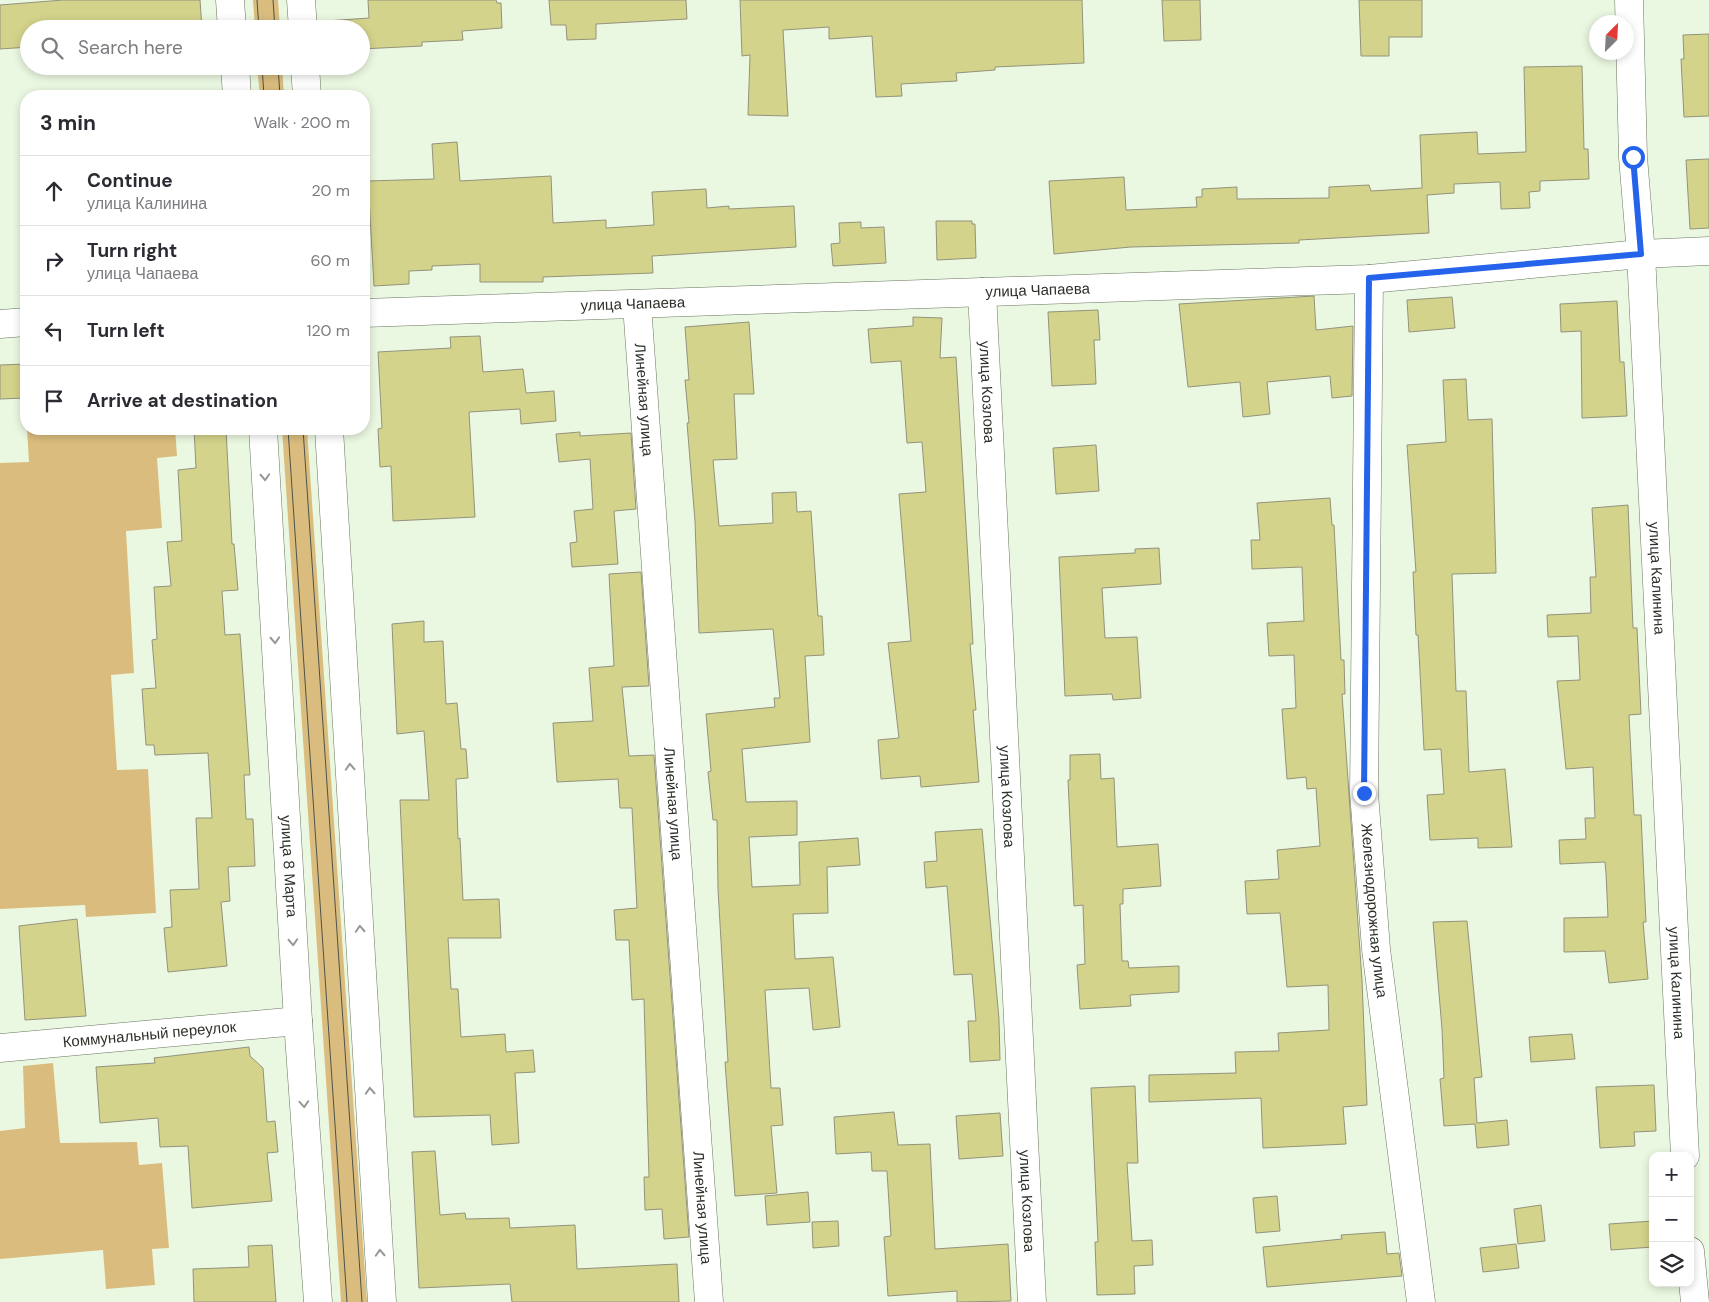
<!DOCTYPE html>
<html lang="en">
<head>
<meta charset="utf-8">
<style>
  :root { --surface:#fff; --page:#f7f7f7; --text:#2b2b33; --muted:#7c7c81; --line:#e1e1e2 }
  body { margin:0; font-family:"DM Sans",sans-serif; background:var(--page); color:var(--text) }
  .controls { position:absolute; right:15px; bottom:15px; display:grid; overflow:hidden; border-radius:10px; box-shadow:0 2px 8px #0003 }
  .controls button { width:45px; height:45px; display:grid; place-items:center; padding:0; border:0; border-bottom:1px solid var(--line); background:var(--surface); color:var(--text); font:25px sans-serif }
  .compass { position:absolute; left:1589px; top:15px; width:45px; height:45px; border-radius:50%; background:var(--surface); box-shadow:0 2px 8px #0003; rotate:24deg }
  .stop { position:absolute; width:15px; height:15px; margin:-11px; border:4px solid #2563eb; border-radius:50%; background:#fff }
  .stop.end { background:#2563eb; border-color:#fff; box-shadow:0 1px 5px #0008 }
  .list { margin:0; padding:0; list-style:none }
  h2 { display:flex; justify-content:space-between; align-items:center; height:65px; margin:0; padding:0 20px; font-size:21px }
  h2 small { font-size:16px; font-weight:400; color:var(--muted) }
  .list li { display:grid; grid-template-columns:32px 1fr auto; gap:15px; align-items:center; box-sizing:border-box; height:70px; padding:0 20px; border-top:1px solid var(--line) }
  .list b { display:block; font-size:19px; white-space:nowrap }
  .list p { margin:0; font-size:16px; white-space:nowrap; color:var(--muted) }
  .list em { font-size:16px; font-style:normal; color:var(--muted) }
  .icon { flex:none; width:28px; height:28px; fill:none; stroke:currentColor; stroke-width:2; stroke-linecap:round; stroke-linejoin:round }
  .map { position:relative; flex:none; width:1709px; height:1302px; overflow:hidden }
  .search { position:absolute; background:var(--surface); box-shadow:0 2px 8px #0003; left:20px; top:20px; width:350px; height:55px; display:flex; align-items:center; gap:12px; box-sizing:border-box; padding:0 18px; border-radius:28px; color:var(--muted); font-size:19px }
  .panel { position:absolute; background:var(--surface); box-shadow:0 2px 8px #0003; left:20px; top:90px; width:350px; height:345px; border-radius:20px }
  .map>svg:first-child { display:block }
  .green { fill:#dabd7e }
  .building { fill:#d4d38b; stroke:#93937c }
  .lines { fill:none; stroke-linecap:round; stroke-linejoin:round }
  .minor-casing { stroke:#6a7561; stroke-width:29 }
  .primary-casing { stroke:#6a7561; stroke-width:29 }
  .minor { stroke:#fff; stroke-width:28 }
  .primary { stroke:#fff; stroke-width:28 }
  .tram { stroke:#4d5348; stroke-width:1 }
  .oneway { stroke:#969894 }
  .route { stroke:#2563eb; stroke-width:6 }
  .labels { text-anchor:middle; stroke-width:4; stroke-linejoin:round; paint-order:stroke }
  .street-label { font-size:15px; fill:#2d3129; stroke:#ebf8e1 }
</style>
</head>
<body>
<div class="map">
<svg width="1709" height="1302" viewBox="0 0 1709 1302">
  <rect width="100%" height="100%" fill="#ebf8e1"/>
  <g class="green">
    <polygon points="253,0 278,0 280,29 255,29"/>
    <polygon points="257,66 282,66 284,96 260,96"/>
    <polygon points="27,429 175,429 177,456 157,458 162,528 126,531 134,673 111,675 117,770 148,769 156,913 86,917 85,905 0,909 0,463 29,462"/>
    <polygon points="282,429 307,429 367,1302 341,1302"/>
    <polygon points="53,1063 60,1143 137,1142 139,1165 162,1163 169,1248 152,1249 155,1285 106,1289 103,1250 0,1259 0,1131 25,1128 23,1066"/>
  </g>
  <g class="building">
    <polygon points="63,0 200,0 202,29 29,29 29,47 0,49 0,5"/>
    <polygon points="368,0 496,0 497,3 501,3 502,28 462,31 463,40 422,42 422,46 361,49 361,29 326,29 326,21 369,18"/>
    <polygon points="549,0 686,0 687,19 596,24 596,39 567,40 566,25 551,25"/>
    <polygon points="740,0 1082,0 1084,63 995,67 995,70 956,73 957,81 901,84 902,96 876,97 872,36 829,39 829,27 783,30 788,116 748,115 750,55 742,56"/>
    <polygon points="1162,0 1200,0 1201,40 1164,41"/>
    <polygon points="1359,0 1422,0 1422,37 1389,37 1389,56 1361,56"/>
    <polygon points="1709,34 1709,116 1684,117 1681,59 1684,59 1683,35"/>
    <polygon points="1582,66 1584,149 1588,149 1589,179 1540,181 1540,191 1529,192 1530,208 1501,209 1500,182 1454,184 1454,193 1427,195 1429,233 1299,240 1299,243 1131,247 1054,254 1049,181 1124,177 1126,210 1197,207 1196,197 1202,197 1202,189 1237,187 1237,199 1329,198 1329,187 1369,185 1371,191 1422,188 1420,135 1477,132 1478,154 1526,152 1524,67"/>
    <polygon points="457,142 460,181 551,176 553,223 606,220 606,228 654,225 652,192 706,189 707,208 729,206 729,209 794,206 796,247 652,256 653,273 543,277 543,282 480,282 480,264 432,266 432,270 409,271 409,284 374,286 368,181 434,179 432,144"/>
    <polygon points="1709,159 1709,228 1690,229 1686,160"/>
    <polygon points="936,221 972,221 972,224 975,224 976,258 937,260"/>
    <polygon points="861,222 861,228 884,227 886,263 833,266 831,244 840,243 839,223"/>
    <polygon points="1314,296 1316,330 1353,326 1352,396 1332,398 1330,376 1267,382 1270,414 1243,417 1240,382 1188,387 1179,304"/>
    <polygon points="1452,297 1455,328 1409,332 1407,300"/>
    <polygon points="1617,301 1620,362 1624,362 1627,416 1582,418 1581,331 1561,332 1560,304"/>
    <polygon points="1098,310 1100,340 1094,340 1096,384 1052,386 1048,312"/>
    <polygon points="913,317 942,318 940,358 956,357 973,644 970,644 976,710 973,710 979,782 921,787 920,776 881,779 878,740 899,738 888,643 911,641 899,494 926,492 922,442 907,443 901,361 871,363 868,329 913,326"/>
    <polygon points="749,322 754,394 734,394 737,459 713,460 719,526 773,523 772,493 796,492 797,512 811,511 818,616 822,616 824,655 805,656 810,742 742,749 746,802 797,801 797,835 749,837 752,887 800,885 799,842 858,838 860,865 827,867 828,913 793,914 795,959 833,957 840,1027 813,1030 809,988 765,990 771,1088 780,1088 783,1125 771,1126 777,1193 735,1196 725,1062 728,1062 718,889 717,820 713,820 708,772 711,771 706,714 775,707 774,698 780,698 773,629 699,633 695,521 687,423 689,423 685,380 689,380 685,327"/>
    <polygon points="480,336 483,372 523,369 526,393 554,391 556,421 521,424 520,409 469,412 475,517 393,521 391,466 380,467 378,429 382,428 378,352 451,348 450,337"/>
    <polygon points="26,364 26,398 0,399 0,365"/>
    <polygon points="1466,379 1468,420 1492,419 1496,573 1452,574 1456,691 1466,691 1469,772 1505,769 1512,847 1478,848 1478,838 1430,840 1427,795 1444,794 1441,749 1424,750 1420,672 1418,635 1416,635 1413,572 1416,572 1407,445 1446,442 1443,380"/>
    <polygon points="194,429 226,429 232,544 234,544 238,590 222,591 225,635 240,634 250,775 244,775 246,819 253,819 255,866 228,867 230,901 221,902 227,966 168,972 164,928 172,927 170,890 199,889 196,818 212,818 208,753 155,755 154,745 146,745 142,689 156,688 152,640 157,639 154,587 171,586 167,542 182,541 178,470 196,468"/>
    <polygon points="580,432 580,436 631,433 636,509 614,511 618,564 572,567 570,543 577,542 574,511 593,509 590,459 559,462 556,434"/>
    <polygon points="1096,445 1099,491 1056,494 1053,448"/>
    <polygon points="1330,498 1332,525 1334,525 1341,660 1344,660 1345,694 1342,694 1362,980 1367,1105 1343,1107 1346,1144 1263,1148 1261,1098 1149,1102 1149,1075 1236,1073 1235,1052 1279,1051 1278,1033 1329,1030 1328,985 1287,987 1280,913 1247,914 1245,881 1279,879 1277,850 1320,846 1316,788 1307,789 1306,777 1287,779 1282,709 1296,708 1294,655 1269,656 1267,623 1304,621 1302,567 1252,569 1251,540 1260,540 1257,503"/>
    <polygon points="1628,505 1633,628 1637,628 1641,714 1629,715 1634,815 1641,815 1646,922 1643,922 1648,979 1609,983 1605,951 1564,952 1564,918 1608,917 1606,873 1605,862 1560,864 1559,840 1586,839 1585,818 1595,818 1593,767 1566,769 1557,681 1580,680 1578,636 1548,637 1547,615 1591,613 1590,577 1596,577 1592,508"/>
    <polygon points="1159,548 1161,584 1102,588 1105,638 1137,637 1141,698 1113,700 1112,694 1065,696 1059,557 1135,553 1135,549"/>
    <polygon points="641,572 649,686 622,687 629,756 654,755 689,1237 664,1239 662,1209 645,1210 644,1177 649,1177 644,999 632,1000 629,940 616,940 614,910 637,908 632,808 620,808 618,779 557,782 553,723 593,721 589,668 614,666 609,574"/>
    <polygon points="424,621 424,642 443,641 446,704 457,703 461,749 466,749 468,778 456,779 458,839 460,838 463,900 499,899 501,938 448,938 451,989 458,989 461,1037 505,1034 506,1052 533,1050 535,1072 515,1073 519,1143 492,1145 490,1115 414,1117 400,800 429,800 424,731 397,734 392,624"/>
    <polygon points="1100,754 1101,779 1114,778 1117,847 1158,844 1161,886 1123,889 1123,904 1120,904 1122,961 1128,961 1129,968 1179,966 1179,992 1130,995 1131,1006 1080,1009 1077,965 1085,964 1083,905 1074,906 1068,780 1070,780 1070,755"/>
    <polygon points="982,829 999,1019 1000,1060 970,1062 968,1021 976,1021 972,974 954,975 947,886 926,888 924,862 937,861 935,832"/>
    <polygon points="77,919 86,1016 25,1020 19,926"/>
    <polygon points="1467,921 1482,1077 1474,1078 1477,1123 1507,1120 1509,1145 1477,1148 1475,1124 1444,1126 1440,1079 1444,1078 1442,1029 1433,922"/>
    <polygon points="1572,1034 1575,1059 1531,1062 1529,1037"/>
    <polygon points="249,1047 250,1056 263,1068 267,1122 275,1121 278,1152 267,1153 272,1201 192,1208 188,1146 160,1147 158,1118 100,1123 96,1067 155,1063 154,1058"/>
    <polygon points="1654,1085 1656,1131 1634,1132 1635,1146 1600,1148 1596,1087"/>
    <polygon points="1135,1086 1138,1163 1127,1163 1132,1241 1152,1240 1153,1265 1134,1266 1135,1294 1097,1295 1095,1242 1098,1242 1091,1088"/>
    <polygon points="894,1112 898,1145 930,1144 935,1249 1008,1244 1011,1301 957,1302 957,1291 888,1296 884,1237 891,1236 887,1171 872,1171 871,1152 836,1154 834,1117"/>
    <polygon points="1000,1113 1003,1156 959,1159 956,1116"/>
    <polygon points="435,1151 440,1215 465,1213 466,1219 509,1218 510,1228 575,1225 577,1269 677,1264 679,1302 512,1302 510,1284 419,1288 412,1152"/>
    <polygon points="808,1192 810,1222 767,1225 765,1196"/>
    <polygon points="1277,1196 1280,1231 1256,1233 1253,1198"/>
    <polygon points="1541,1205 1545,1241 1518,1244 1514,1209"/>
    <polygon points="838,1221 839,1246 813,1248 812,1222"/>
    <polygon points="1653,1221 1653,1247 1611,1250 1609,1224"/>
    <polygon points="1385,1232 1387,1254 1399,1253 1402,1276 1267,1287 1263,1247 1342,1239 1341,1235"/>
    <polygon points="1516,1244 1519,1268 1483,1272 1480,1248"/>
    <polygon points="272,1245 276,1302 194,1302 193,1269 249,1267 248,1246"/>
  </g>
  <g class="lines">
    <g class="minor-casing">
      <g id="minor">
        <path id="s1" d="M1629,0L1633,157L1641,254L1685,1156"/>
        <path id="s2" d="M1369,279L1364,793L1376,949L1421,1302"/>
        <path id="s3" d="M982,292L1032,1302"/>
        <path id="s4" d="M637,305L709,1302"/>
        <path id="s5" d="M364,313L1369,279L1641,254L1709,251"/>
        <polyline points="0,324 26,322"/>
        <path id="s6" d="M0,1048L298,1021"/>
        <polyline points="1690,1251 1695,1302"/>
      </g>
    </g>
    <g class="primary-casing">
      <g id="primary">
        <polyline points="230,0 232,29"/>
        <polyline points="301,0 303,29"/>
        <polyline points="235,66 237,96"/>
        <polyline points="305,66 307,96"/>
        <path id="s7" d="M263,429L298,1021L318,1302"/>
        <polyline points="329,429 382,1302"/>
      </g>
    </g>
    <use href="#minor" class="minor"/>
    <use href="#primary" class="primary"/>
    <g class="tram">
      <polyline points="257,0 259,29"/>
      <polyline points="273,0 275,29"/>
      <polyline points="262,66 264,96"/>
      <polyline points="278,66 280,96"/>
      <polyline points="288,429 347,1302"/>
      <polyline points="303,429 362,1302"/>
    </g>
  </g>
  <defs><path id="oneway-chevron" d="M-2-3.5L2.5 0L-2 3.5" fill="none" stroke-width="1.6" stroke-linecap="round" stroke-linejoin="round" transform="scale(1.25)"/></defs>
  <g class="oneway">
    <use href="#oneway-chevron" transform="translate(265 477) rotate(87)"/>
    <use href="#oneway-chevron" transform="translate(275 640) rotate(87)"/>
    <use href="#oneway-chevron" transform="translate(350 767) rotate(-93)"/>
    <use href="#oneway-chevron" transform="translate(360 929) rotate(-93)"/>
    <use href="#oneway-chevron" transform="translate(293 942) rotate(87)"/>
    <use href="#oneway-chevron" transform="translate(370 1091) rotate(-93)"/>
    <use href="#oneway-chevron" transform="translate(304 1104) rotate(86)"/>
    <use href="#oneway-chevron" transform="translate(380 1253) rotate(-93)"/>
  </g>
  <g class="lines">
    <polyline class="route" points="1364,793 1369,278 1641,254 1633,157"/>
  </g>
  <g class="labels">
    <g class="street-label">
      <text dy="5" stroke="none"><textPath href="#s5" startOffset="674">улица Чапаева</textPath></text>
      <text dy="5" stroke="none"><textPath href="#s5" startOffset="269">улица Чапаева</textPath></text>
      <text dy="5" stroke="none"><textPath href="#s3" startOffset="100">улица Козлова</textPath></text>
      <text dy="5" stroke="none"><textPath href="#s4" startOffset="95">Линейная улица</textPath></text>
      <text dy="5" stroke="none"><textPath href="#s1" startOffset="579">улица Калинина</textPath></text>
      <text dy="5" stroke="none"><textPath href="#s3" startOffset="505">улица Козлова</textPath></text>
      <text dy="5" stroke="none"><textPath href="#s4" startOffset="500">Линейная улица</textPath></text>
      <text dy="5" stroke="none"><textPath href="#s7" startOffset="438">улица 8 Марта</textPath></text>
      <text dy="5" stroke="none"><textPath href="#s2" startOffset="632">Железнодорожная улица</textPath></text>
      <text dy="5" stroke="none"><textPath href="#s1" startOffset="984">улица Калинина</textPath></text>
      <text dy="5" stroke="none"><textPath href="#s6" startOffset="150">Коммунальный переулок</textPath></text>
      <text dy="5" stroke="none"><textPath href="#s3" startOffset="910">улица Козлова</textPath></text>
      <text dy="5" stroke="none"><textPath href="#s4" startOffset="905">Линейная улица</textPath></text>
    </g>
  </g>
</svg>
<div class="controls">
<button>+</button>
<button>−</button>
<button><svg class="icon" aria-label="layers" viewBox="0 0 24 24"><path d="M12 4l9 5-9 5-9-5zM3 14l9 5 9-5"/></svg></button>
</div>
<svg class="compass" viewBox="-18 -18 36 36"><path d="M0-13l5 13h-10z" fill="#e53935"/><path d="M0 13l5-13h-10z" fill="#7c7c81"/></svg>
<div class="stop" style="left:1633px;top:157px"></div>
<div class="stop end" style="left:1364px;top:793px"></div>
<div class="search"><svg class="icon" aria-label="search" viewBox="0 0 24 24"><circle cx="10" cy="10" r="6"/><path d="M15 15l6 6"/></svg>Search here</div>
<section class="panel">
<h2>3 min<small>Walk · 200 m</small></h2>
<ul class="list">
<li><svg class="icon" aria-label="ahead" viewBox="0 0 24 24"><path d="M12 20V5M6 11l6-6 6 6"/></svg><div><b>Continue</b><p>улица Калинина</p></div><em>20 m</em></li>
<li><svg class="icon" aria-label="right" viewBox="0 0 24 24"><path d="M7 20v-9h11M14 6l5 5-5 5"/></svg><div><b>Turn right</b><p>улица Чапаева</p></div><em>60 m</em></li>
<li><svg class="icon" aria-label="left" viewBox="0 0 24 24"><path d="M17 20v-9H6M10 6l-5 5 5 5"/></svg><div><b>Turn left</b></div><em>120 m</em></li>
<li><svg class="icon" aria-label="arrive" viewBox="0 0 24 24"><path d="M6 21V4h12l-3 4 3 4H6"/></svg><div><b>Arrive at destination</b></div></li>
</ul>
</section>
</div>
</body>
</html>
